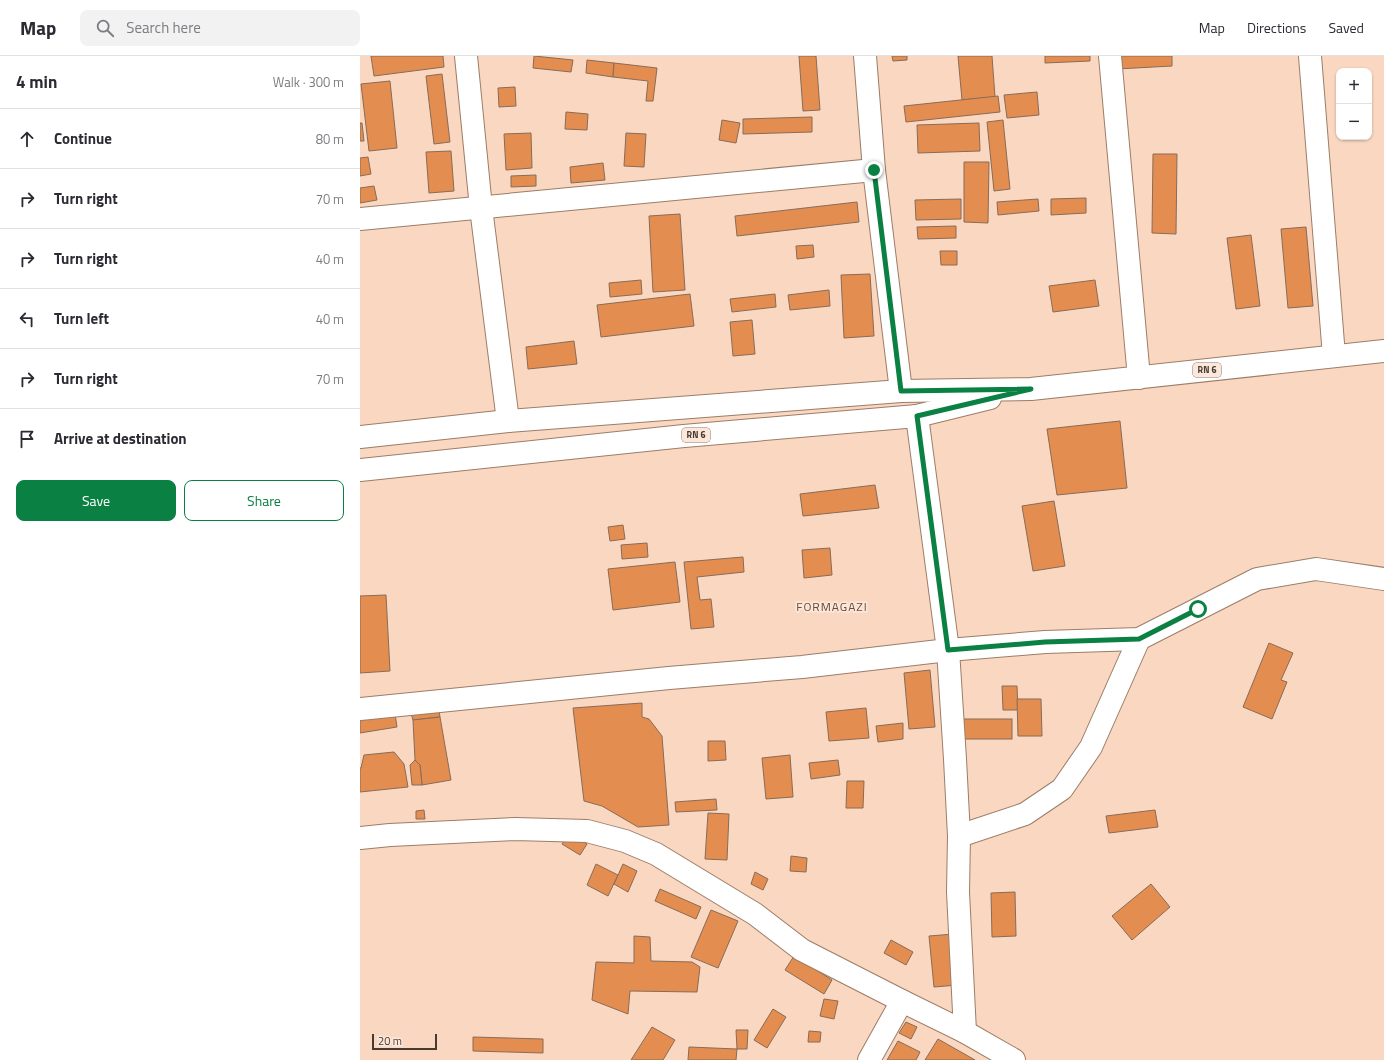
<!DOCTYPE html>
<html lang="en">
<head>
<meta charset="utf-8">
<style>
  :root { --surface:#fff; --page:#f2f2f3; --text:#2b2b33; --muted:#7c7c81; --line:#e1e1e2; --accent:#0b8043 }
  body { margin:0; font-family:"Titillium Web",sans-serif; background:var(--page); color:var(--text) }
  .controls { position:absolute; right:12px; top:12px; display:grid; overflow:hidden; border-radius:8px; box-shadow:0 1px 3px #0004 }
  .controls button { width:36px; height:36px; display:grid; place-items:center; padding:0; border:0; border-bottom:1px solid var(--line); background:var(--surface); color:var(--text); font:20px sans-serif }
  .scale { position:absolute; left:12px; bottom:10px; width:65px; box-sizing:border-box; padding-left:4px; border:2px solid #473a31; border-top:0; font-size:11px; line-height:14px; white-space:nowrap; color:#473a31; -webkit-text-stroke:3px #fce7da; paint-order:stroke }
  .stop { position:absolute; width:12px; height:12px; margin:-9px; border:3px solid #0b8043; border-radius:50%; background:#fff }
  .stop.end { background:#0b8043; border-color:#fff; box-shadow:0 1px 4px #0008 }
  .list { margin:0; padding:0; list-style:none }
  h2 { display:flex; justify-content:space-between; align-items:center; height:52px; margin:0; padding:0 16px; font-size:17px }
  h2 small { font-size:13px; font-weight:400; color:var(--muted) }
  .list li { display:grid; grid-template-columns:26px 1fr auto; gap:12px; align-items:center; box-sizing:border-box; height:60px; padding:0 16px; border-top:1px solid var(--line) }
  .list b { display:block; font-size:15px; white-space:nowrap }
  .list em { font-size:13px; font-style:normal; color:var(--muted) }
  .actions { display:flex; gap:8px; padding:12px 16px }
  .actions a { flex:1; padding:9px 0; border:1px solid var(--accent); border-radius:8px; text-align:center; font-size:14px; color:var(--accent) }
  .actions .main { background:var(--accent); color:#fff }
  .icon { flex:none; width:22px; height:22px; fill:none; stroke:currentColor; stroke-width:2; stroke-linecap:round; stroke-linejoin:round }
  .map { position:relative; flex:none; width:1024px; height:1004px; overflow:hidden }
  header { display:flex; align-items:center; gap:24px; box-sizing:border-box; height:56px; padding:0 20px; background:var(--surface); border-bottom:1px solid var(--line) }
  header strong { font-size:19px }
  nav { display:flex; gap:22px; margin-inline-start:auto; font-size:14px }
  .search { width:280px; height:36px; background:var(--page); display:flex; align-items:center; gap:10px; box-sizing:border-box; padding:0 14px; border-radius:8px; color:var(--muted); font-size:15px }
  main { display:flex }
  aside { flex:1; background:var(--surface) }
  .map>svg:first-child { display:block }
  .building { fill:#e38e50; stroke:#896b57 }
  .lines { fill:none; stroke-linecap:round; stroke-linejoin:round }
  .minor-casing { stroke:#9c7d68; stroke-width:24 }
  .primary-casing { stroke:#9c7d68; stroke-width:24 }
  .minor { stroke:#fff; stroke-width:22 }
  .primary { stroke:#fff; stroke-width:22 }
  .route { stroke:#0b8043; stroke-width:5 }
  .labels { text-anchor:middle; stroke-width:3.5; stroke-linejoin:round; paint-order:stroke }
  .shield { fill:#fce7da; stroke:#7d6e64; stroke-width:1 }
  .shield-label { font-size:9px; font-weight:bold; fill:#473a31 }
  .quarter-label { font-size:12px; letter-spacing:1px; fill:#674a37; stroke:#fce7da }
</style>
</head>
<body>
<header>
<strong>Map</strong>
<div class="search"><svg class="icon" aria-label="search" viewBox="0 0 24 24"><circle cx="10" cy="10" r="6"/><path d="M15 15l6 6"/></svg>Search here</div>
<nav><a>Map</a><a>Directions</a><a>Saved</a></nav>
</header>
<main>
<aside>
<h2>4 min<small>Walk · 300 m</small></h2>
<ul class="list">
<li><svg class="icon" aria-label="ahead" viewBox="0 0 24 24"><path d="M12 20V5M6 11l6-6 6 6"/></svg><div><b>Continue</b></div><em>80 m</em></li>
<li><svg class="icon" aria-label="right" viewBox="0 0 24 24"><path d="M7 20v-9h11M14 6l5 5-5 5"/></svg><div><b>Turn right</b></div><em>70 m</em></li>
<li><svg class="icon" aria-label="right" viewBox="0 0 24 24"><path d="M7 20v-9h11M14 6l5 5-5 5"/></svg><div><b>Turn right</b></div><em>40 m</em></li>
<li><svg class="icon" aria-label="left" viewBox="0 0 24 24"><path d="M17 20v-9H6M10 6l-5 5 5 5"/></svg><div><b>Turn left</b></div><em>40 m</em></li>
<li><svg class="icon" aria-label="right" viewBox="0 0 24 24"><path d="M7 20v-9h11M14 6l5 5-5 5"/></svg><div><b>Turn right</b></div><em>70 m</em></li>
<li><svg class="icon" aria-label="arrive" viewBox="0 0 24 24"><path d="M6 21V4h12l-3 4 3 4H6"/></svg><div><b>Arrive at destination</b></div></li>
</ul>
<div class="actions"><a class="main">Save</a><a>Share</a></div>
</aside>
<div class="map">
<svg width="1024" height="1004" viewBox="0 0 1024 1004">
  <rect width="100%" height="100%" fill="#f9d7c0"/>
  <g class="building">
    <polygon points="11,0 83,0 84,11 14,20"/>
    <polygon points="174,0 213,4 211,16 173,12"/>
    <polygon points="439,0 456,0 460,54 443,55"/>
    <polygon points="532,0 547,0 547,4 533,5"/>
    <polygon points="598,0 632,0 635,41 602,44"/>
    <polygon points="685,0 730,0 730,5 685,7"/>
    <polygon points="757,0 812,0 812,10 757,13"/>
    <polygon points="227,4 254,7 253,21 226,17"/>
    <polygon points="254,7 297,12 293,45 286,45 288,25 253,21"/>
    <polygon points="82,18 90,86 74,88 66,20"/>
    <polygon points="30,25 37,92 9,95 1,28"/>
    <polygon points="155,31 156,50 139,51 138,32"/>
    <polygon points="677,36 679,59 647,62 644,39"/>
    <polygon points="638,40 640,56 546,66 544,50"/>
    <polygon points="206,56 228,58 227,74 205,73"/>
    <polygon points="452,61 452,76 383,78 383,63"/>
    <polygon points="362,64 380,67 376,87 359,84"/>
    <polygon points="643,64 650,133 634,135 627,66"/>
    <polygon points="0,67 2,67 4,85 0,85"/>
    <polygon points="619,67 620,95 558,97 557,69"/>
    <polygon points="171,77 172,112 146,114 144,78"/>
    <polygon points="266,77 286,78 284,111 264,110"/>
    <polygon points="91,95 94,135 69,137 66,96"/>
    <polygon points="793,98 817,98 816,178 792,177"/>
    <polygon points="8,101 11,118 0,120 0,102"/>
    <polygon points="604,106 629,106 628,167 604,166"/>
    <polygon points="243,107 245,124 211,127 210,111"/>
    <polygon points="176,119 176,130 151,131 151,120"/>
    <polygon points="14,130 17,144 0,147 0,132"/>
    <polygon points="726,142 726,157 691,159 691,143"/>
    <polygon points="601,143 601,163 556,164 555,144"/>
    <polygon points="678,143 679,155 638,159 637,146"/>
    <polygon points="497,146 499,166 377,180 375,160"/>
    <polygon points="320,158 325,234 293,236 289,160"/>
    <polygon points="596,170 596,182 558,183 557,171"/>
    <polygon points="946,171 953,250 928,252 921,173"/>
    <polygon points="891,179 900,250 876,253 867,182"/>
    <polygon points="453,189 454,201 437,203 436,190"/>
    <polygon points="580,195 597,195 597,209 581,209"/>
    <polygon points="510,218 514,280 484,282 481,219"/>
    <polygon points="281,224 282,238 250,241 249,227"/>
    <polygon points="735,224 739,250 693,256 689,230"/>
    <polygon points="469,234 470,250 430,254 428,239"/>
    <polygon points="330,238 334,270 241,281 237,249"/>
    <polygon points="415,238 416,251 372,256 370,243"/>
    <polygon points="392,264 395,298 373,300 370,266"/>
    <polygon points="214,285 217,308 168,313 166,291"/>
    <polygon points="760,365 767,432 697,439 687,373"/>
    <polygon points="515,429 519,452 443,460 440,438"/>
    <polygon points="694,445 705,510 673,515 662,450"/>
    <polygon points="263,469 265,483 250,485 248,471"/>
    <polygon points="287,487 288,501 262,503 261,489"/>
    <polygon points="470,492 472,519 444,522 442,494"/>
    <polygon points="383,501 384,516 337,521 340,544 351,543 354,571 331,573 324,506"/>
    <polygon points="315,506 320,546 253,554 248,513"/>
    <polygon points="26,539 30,615 0,617 0,540"/>
    <polygon points="909,587 933,597 921,624 927,626 912,663 883,651"/>
    <polygon points="570,614 575,671 549,673 544,617"/>
    <polygon points="642,630 657,630 658,654 643,654"/>
    <polygon points="657,643 681,643 682,680 658,680"/>
    <polygon points="78,647 80,661 53,664 49,651"/>
    <polygon points="282,647 282,661 289,663 302,680 309,769 278,771 242,750 224,745 213,652"/>
    <polygon points="34,651 37,671 0,677 0,656"/>
    <polygon points="506,652 509,682 469,685 466,656"/>
    <polygon points="80,661 91,724 62,729 60,709 55,704 53,664"/>
    <rect x="598" y="663" width="54" height="20"/>
    <polygon points="543,667 543,683 518,686 516,670"/>
    <polygon points="348,685 365,685 366,704 348,705"/>
    <polygon points="34,696 44,708 48,731 0,736 0,712 1,712 4,699"/>
    <polygon points="430,699 433,741 406,743 402,702"/>
    <polygon points="55,704 60,709 62,729 52,729 50,709"/>
    <polygon points="478,704 480,719 451,723 449,707"/>
    <polygon points="487,725 504,725 503,752 486,752"/>
    <polygon points="356,743 357,754 316,756 315,746"/>
    <polygon points="64,754 65,763 56,763 56,755"/>
    <polygon points="795,754 798,771 749,777 746,760"/>
    <polygon points="348,757 369,758 367,804 345,803"/>
    <polygon points="209,777 227,788 220,799 202,788"/>
    <polygon points="431,800 447,802 446,816 430,815"/>
    <polygon points="236,808 258,819 248,840 227,829"/>
    <polygon points="263,808 277,815 268,836 254,828"/>
    <polygon points="395,816 408,823 403,834 391,828"/>
    <polygon points="791,828 810,851 772,884 752,860"/>
    <polygon points="300,833 341,851 336,863 295,845"/>
    <polygon points="655,836 656,880 632,881 631,837"/>
    <polygon points="351,854 378,865 358,912 331,901"/>
    <polygon points="594,878 598,929 574,931 569,880"/>
    <polygon points="274,880 290,881 291,905 332,906 340,911 337,936 270,935 268,958 232,944 236,906 274,907"/>
    <polygon points="531,884 553,896 546,909 524,897"/>
    <polygon points="434,900 472,924 464,938 425,914"/>
    <polygon points="464,943 478,945 474,963 460,960"/>
    <polygon points="413,953 426,961 407,992 394,984"/>
    <polygon points="546,966 557,971 551,983 539,977"/>
    <polygon points="292,971 315,984 303,1004 271,1004"/>
    <polygon points="376,974 388,974 387,993 377,993"/>
    <polygon points="449,975 461,976 460,986 448,986"/>
    <polygon points="113,981 183,983 183,997 113,995"/>
    <polygon points="578,983 615,1004 565,1004"/>
    <polygon points="538,985 560,996 556,1004 527,1004"/>
    <polygon points="329,991 377,993 376,1004 328,1004"/>
  </g>
  <g class="lines">
    <g class="minor-casing">
      <g id="minor">
        <polyline points="106,0 121,152 148,365"/>
        <polyline points="505,0 514,114 541,335"/>
        <polyline points="750,0 779,322"/>
        <polyline points="950,0 974,300"/>
        <polyline points="0,163 514,114"/>
        <polyline points="557,360 588,594 595,703 599,780 598,836 605,976"/>
        <polyline points="0,653 309,622 442,611 588,594 685,586 779,583 897,523 956,513 1024,523"/>
        <polyline points="599,780 665,758 702,733 731,691 779,583"/>
        <polyline points="0,782 30,779 155,773 227,775 265,785 296,798 395,858 442,894 542,945 605,976 654,1004"/>
        <polyline points="509,1004 542,945"/>
      </g>
    </g>
    <g class="primary-casing">
      <g id="primary">
        <polyline points="0,381 148,365 541,335 671,333 1024,295"/>
        <polyline points="0,414 324,380 557,360 630,342"/>
      </g>
    </g>
    <use href="#minor" class="minor"/>
    <use href="#primary" class="primary"/>
  </g>
  <g class="lines">
    <polyline class="route" points="514,114 541,335 671,333 557,360 588,594 685,586 779,583 838,553"/>
  </g>
  <g class="labels">
    <g class="shield">
      <rect x="833" y="307" width="28" height="14" rx="3"/>
      <rect x="322" y="372" width="28" height="14" rx="3"/>
    </g>
    <g class="shield-label">
      <text x="847" y="317">RN 6</text>
      <text x="336" y="382">RN 6</text>
    </g>
    <g class="quarter-label">
      <text x="472" y="555">FORMAGAZI</text>
    </g>
  </g>
</svg>
<div class="controls">
<button>+</button>
<button>−</button>
</div>
<div class="scale">20 m</div>
<div class="stop" style="left:838px;top:553px"></div>
<div class="stop end" style="left:514px;top:114px"></div>
</div>
</main>
</body>
</html>
